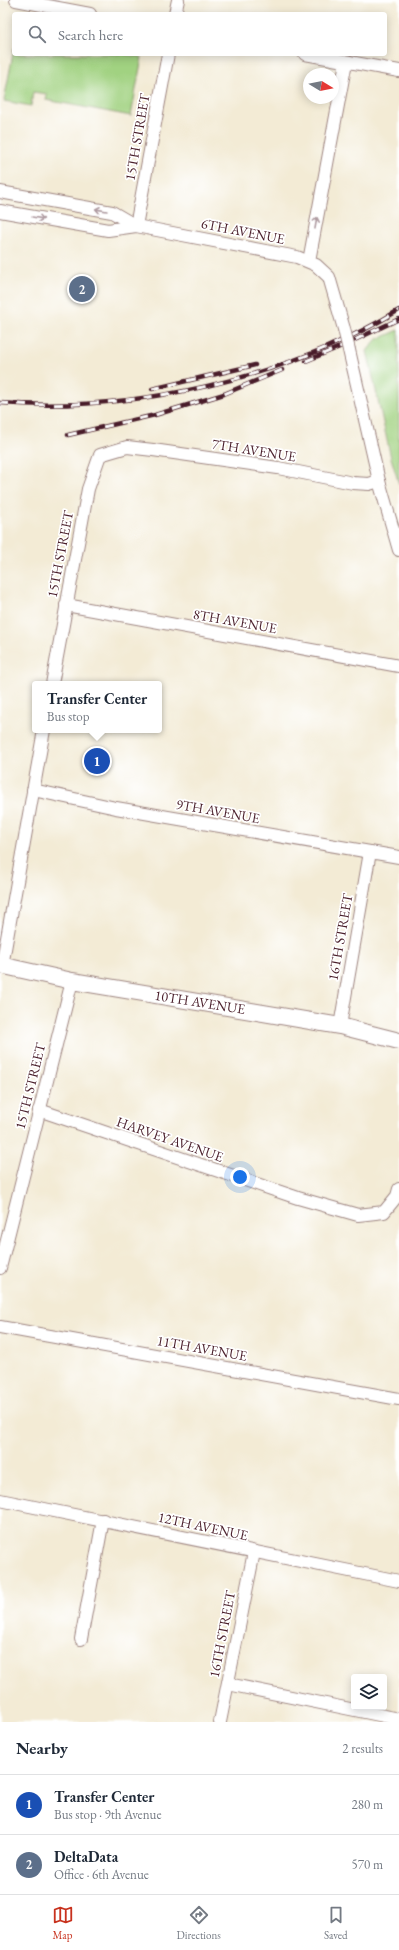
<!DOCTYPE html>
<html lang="en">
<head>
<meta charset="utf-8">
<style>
  :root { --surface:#fff; --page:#f6f6f7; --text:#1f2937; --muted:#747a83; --line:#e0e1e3; --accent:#c8321e }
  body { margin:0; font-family:"EB Garamond",serif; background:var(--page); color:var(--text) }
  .controls { position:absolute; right:12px; bottom:12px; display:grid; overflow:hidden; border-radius:4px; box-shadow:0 2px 10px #0003 }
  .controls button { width:36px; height:36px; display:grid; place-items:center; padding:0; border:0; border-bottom:1px solid var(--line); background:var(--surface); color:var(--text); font:20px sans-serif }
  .compass { position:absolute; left:303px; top:68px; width:36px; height:36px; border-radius:50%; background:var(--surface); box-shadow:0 2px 10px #0003; rotate:100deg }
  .you { position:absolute; left:240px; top:1177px; width:14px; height:14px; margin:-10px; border:3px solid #fff; border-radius:50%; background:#1a73e8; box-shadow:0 0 0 6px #1a73e833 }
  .badge { display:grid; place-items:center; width:26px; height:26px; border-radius:50%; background:var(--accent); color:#fff; font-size:13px; font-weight:700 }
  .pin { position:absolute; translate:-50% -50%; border:2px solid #fff; box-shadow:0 1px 4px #0006 }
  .popup { position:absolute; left:32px; top:681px; width:130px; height:52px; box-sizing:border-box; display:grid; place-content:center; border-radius:4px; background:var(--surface); filter:drop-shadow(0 1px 3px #0005); font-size:13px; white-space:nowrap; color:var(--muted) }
  .popup b { font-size:15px; color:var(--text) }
  .popup::after { content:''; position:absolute; left:50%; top:100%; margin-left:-8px; border:8px solid transparent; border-top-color:var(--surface) }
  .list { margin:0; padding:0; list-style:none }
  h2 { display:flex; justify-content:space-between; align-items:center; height:52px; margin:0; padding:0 16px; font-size:17px }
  h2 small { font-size:13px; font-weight:400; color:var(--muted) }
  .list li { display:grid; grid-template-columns:26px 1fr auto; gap:12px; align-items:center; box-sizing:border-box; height:60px; padding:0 16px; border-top:1px solid var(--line) }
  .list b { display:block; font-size:15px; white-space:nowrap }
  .list p { margin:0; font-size:13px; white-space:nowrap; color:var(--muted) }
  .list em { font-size:13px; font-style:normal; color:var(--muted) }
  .icon { flex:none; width:22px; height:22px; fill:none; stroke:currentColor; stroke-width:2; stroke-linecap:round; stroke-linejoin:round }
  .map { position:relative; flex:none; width:399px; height:1722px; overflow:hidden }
  .search { position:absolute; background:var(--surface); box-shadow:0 2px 10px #0003; left:12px; right:12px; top:12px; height:44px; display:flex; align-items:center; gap:10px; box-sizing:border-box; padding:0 14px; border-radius:4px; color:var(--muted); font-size:15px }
  .sheet { height:172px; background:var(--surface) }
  nav { display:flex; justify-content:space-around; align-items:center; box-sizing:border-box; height:56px; border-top:1px solid var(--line); background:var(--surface); font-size:11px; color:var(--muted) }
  nav a { display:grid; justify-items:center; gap:2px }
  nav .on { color:var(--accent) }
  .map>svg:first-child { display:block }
  .green { fill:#a1d281; stroke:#767856 }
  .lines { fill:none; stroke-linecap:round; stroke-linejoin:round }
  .minor-casing { stroke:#9e8580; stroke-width:14 }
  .major-casing { stroke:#9e8580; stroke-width:18 }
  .minor { stroke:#fff; stroke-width:12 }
  .major { stroke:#fff; stroke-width:16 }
  .rail-casing { stroke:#4a1f2b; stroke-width:4.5 }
  .rail { stroke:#fff; stroke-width:3; stroke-dasharray:9; stroke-linecap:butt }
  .minor-bridge-casing { stroke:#9e8580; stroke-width:14; stroke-linecap:butt }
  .minor-bridge { stroke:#fff; stroke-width:12 }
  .oneway { stroke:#ae9aa0 }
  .labels { text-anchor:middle; stroke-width:3.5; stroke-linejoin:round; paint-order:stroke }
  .street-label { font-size:14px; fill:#4a1f2b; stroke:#fff }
</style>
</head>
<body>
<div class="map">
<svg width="399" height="1722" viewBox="0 0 399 1722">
  <rect width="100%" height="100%" fill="#fff"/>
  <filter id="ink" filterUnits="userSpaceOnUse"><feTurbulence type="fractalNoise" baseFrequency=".025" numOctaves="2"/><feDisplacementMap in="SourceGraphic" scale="8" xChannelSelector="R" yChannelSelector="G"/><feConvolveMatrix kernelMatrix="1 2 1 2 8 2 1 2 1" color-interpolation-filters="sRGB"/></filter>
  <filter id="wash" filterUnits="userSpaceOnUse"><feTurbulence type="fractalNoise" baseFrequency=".012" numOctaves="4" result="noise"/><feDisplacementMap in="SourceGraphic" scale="16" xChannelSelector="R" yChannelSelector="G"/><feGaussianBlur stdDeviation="0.9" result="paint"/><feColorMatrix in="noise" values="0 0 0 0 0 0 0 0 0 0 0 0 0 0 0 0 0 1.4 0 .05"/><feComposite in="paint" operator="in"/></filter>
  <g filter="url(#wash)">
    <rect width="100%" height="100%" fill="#f3ebd5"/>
    <g class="green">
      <polygon points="14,48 14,54 121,54 142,57 131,116 46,100 47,94 33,92 31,106 4,101"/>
      <polygon points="399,330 399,484 391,458 367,351 376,340"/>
    </g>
  </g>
  <g filter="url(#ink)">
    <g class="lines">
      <g class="minor-casing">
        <g id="minor">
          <polyline points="16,0 90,14"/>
          <polyline points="175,14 178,0"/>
          <polyline points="305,54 399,71"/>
          <polyline points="0,192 112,212 136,226"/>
          <polyline points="0,211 108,230 136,226 297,257 316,265 329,277 344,329"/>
          <polyline points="136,226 168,54"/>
          <polyline points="309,261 346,62"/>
          <polyline points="349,350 379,481 399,550"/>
          <polyline points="66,605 399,666"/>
          <polyline points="52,684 88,489 100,455 127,447 153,450 278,468 353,483 369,484 379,481"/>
          <polyline points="33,790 116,808 399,857"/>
          <polyline points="2,966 44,730"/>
          <polyline points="340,1026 370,852"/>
          <polyline points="39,1110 298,1198 358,1215 384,1212 397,1196 399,1189"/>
          <polyline points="0,1268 72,981"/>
          <polyline points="0,1327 399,1399"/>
          <polyline points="0,1500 399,1581"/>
          <polyline points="81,1639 103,1520"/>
          <polyline points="228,1684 399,1719"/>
          <polyline points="220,1722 254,1552"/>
        </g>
      </g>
      <g class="major-casing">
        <polyline id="major" points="0,965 72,981 340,1026 399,1041"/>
      </g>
      <use href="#minor" class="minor"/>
      <use href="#major" class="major"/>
      <g class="rail-casing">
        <g id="rail">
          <polyline points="306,361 342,346 399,319"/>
          <polyline points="152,389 255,365"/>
          <path d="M0,403C132,413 286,379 399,310"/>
          <polyline points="68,435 155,415 224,394 282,370"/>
        </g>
      </g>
      <use href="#rail" class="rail"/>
      <g class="minor-bridge-casing">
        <polyline id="minor-bridge" points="344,329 349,350"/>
      </g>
      <use href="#minor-bridge" class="minor-bridge"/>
    </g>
    <defs><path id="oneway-shaft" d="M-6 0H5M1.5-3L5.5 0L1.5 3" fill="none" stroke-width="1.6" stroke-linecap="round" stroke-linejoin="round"/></defs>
    <g class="oneway">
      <use href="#oneway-shaft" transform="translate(101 210) rotate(-170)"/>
      <use href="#oneway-shaft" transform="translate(38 218) rotate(10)"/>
      <use href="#oneway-shaft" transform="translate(316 223) rotate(-80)"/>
    </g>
  </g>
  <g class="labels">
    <g class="street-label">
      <text transform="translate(137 137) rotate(-80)" y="5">15TH STREET</text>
      <text transform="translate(243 231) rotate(11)" y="5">6TH AVENUE</text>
      <text transform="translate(254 450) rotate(9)" y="5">7TH AVENUE</text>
      <text transform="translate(60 554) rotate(-79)" y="5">15TH STREET</text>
      <text transform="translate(235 621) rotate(10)" y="5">8TH AVENUE</text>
      <text transform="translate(218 811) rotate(10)" y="5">9TH AVENUE</text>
      <text transform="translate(340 937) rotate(-80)" y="5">16TH STREET</text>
      <text transform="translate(200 1002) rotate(9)" y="5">10TH AVENUE</text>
      <text transform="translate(30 1086) rotate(-76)" y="5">15TH STREET</text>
      <text transform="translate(170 1139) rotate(19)" y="5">HARVEY AVENUE</text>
      <text transform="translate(202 1348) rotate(10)" y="5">11TH AVENUE</text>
      <text transform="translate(203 1526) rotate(12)" y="5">12TH AVENUE</text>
      <text transform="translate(222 1634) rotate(-79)" y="5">16TH STREET</text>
    </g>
  </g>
</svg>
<div class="controls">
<button><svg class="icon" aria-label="layers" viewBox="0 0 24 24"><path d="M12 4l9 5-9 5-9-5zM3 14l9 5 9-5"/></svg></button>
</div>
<svg class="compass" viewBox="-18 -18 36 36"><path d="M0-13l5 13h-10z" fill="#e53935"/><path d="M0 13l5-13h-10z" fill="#747a83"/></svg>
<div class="you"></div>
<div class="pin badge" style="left:97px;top:761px;background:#1a4fb4">1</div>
<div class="popup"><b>Transfer Center</b>Bus stop</div>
<div class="pin badge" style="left:82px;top:289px;background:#5c6f8a">2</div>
<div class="search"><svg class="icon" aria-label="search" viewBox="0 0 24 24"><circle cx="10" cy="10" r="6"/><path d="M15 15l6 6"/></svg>Search here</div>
</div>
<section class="sheet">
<h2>Nearby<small>2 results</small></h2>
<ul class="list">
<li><span class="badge" style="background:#1a4fb4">1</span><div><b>Transfer Center</b><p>Bus stop · 9th Avenue</p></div><em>280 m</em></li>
<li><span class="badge" style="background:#5c6f8a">2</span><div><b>DeltaData</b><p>Office · 6th Avenue</p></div><em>570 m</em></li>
</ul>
</section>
<nav>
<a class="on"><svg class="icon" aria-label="map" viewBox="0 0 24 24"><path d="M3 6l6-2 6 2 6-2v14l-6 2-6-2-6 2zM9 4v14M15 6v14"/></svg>Map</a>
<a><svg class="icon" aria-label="directions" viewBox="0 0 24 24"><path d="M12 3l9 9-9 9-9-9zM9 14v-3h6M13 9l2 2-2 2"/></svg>Directions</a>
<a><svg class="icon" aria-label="saved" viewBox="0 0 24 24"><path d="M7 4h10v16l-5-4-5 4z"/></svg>Saved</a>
</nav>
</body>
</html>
